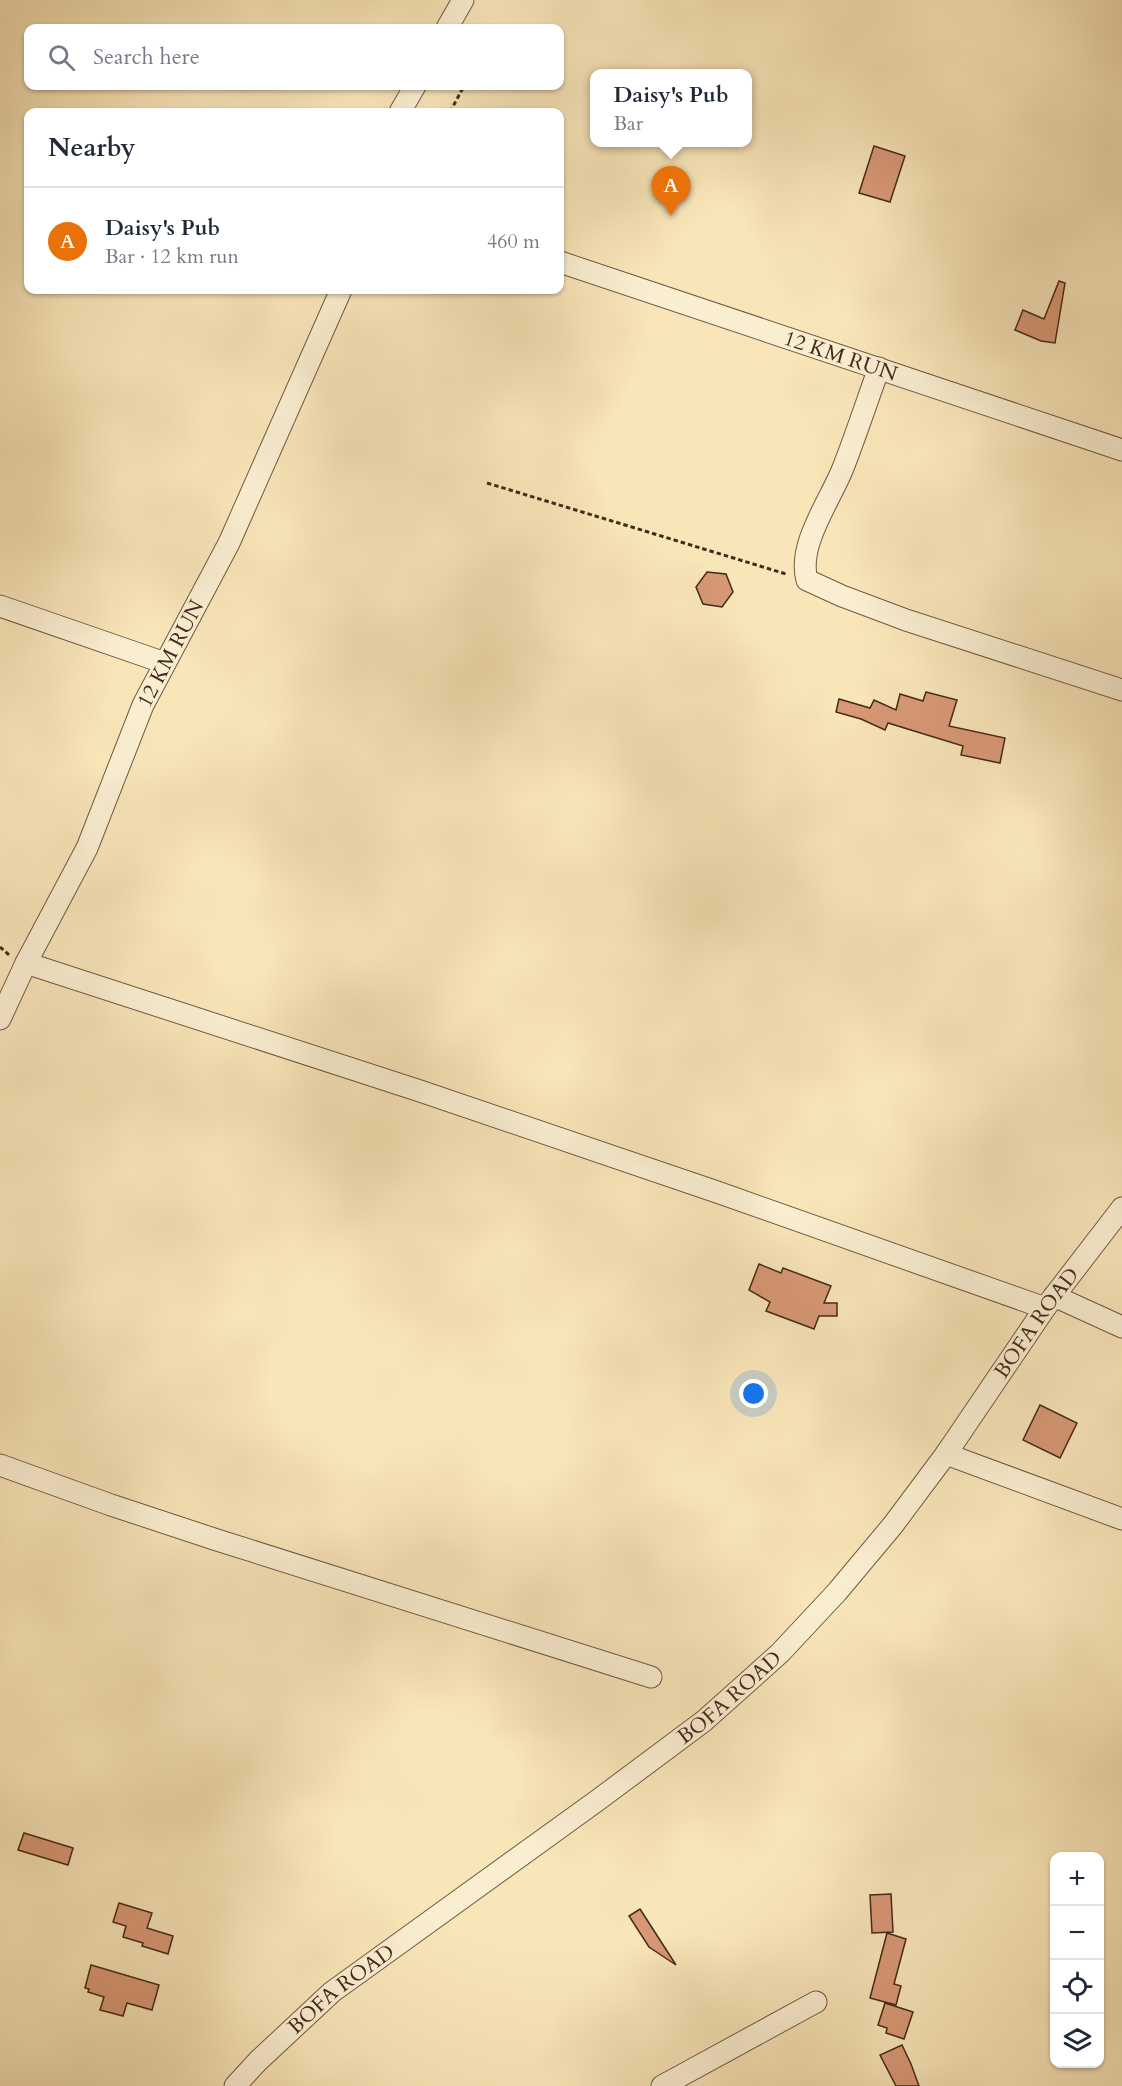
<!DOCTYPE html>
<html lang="en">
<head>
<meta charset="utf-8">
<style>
  :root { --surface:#fff; --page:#f2f2f3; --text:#1f2937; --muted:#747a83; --line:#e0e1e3; --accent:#1a73e8 }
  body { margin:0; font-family:Cardo,serif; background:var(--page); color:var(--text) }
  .controls { position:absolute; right:18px; bottom:18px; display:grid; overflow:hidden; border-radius:12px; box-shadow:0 2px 4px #0004 }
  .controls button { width:54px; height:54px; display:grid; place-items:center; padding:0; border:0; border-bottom:2px solid var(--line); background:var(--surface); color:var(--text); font:30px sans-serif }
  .you { position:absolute; left:754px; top:1394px; width:21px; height:21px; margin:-15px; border:4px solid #fff; border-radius:50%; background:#1a73e8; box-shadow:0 0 0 9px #1a73e833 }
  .badge { display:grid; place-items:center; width:39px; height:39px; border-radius:50%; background:var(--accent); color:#fff; font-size:20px; font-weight:700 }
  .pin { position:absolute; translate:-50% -50px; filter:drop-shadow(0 2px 3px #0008) }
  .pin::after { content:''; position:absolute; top:32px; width:21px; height:18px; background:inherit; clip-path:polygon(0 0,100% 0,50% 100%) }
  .popup { position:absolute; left:590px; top:69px; width:162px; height:78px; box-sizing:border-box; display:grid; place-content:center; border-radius:12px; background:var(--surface); filter:drop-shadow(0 2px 4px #0005); font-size:20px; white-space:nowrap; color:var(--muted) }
  .popup b { font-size:22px; color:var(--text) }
  .popup::after { content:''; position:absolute; left:50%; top:100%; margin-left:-12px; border:12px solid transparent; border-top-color:var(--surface) }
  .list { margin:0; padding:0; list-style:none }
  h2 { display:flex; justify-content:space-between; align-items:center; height:78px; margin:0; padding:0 24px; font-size:26px }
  h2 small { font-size:20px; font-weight:400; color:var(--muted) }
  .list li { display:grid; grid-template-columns:39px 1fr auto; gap:18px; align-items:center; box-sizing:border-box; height:108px; padding:0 24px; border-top:2px solid var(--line) }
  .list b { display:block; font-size:22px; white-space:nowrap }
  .list p { margin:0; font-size:20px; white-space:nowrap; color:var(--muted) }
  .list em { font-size:20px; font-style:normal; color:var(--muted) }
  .icon { flex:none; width:33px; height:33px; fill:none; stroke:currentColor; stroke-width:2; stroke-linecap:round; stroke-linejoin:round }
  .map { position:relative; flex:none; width:1122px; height:2086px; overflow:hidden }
  .search { position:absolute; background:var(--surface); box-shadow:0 2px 4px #0004; left:24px; top:24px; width:540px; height:66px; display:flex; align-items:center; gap:15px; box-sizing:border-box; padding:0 21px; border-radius:12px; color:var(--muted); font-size:22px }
  .panel { position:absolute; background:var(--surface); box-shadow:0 2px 4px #0004; left:24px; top:108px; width:540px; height:186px; border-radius:12px }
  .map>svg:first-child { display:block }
  .building { fill:#d89876; stroke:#442a1a; stroke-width:1.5 }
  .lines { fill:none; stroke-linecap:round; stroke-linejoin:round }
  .minor-casing { stroke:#715942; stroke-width:23 }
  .path { stroke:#442a1a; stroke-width:3; stroke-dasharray:4.5 3; stroke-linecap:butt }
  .minor { stroke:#faeed1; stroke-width:21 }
  .labels { text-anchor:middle; stroke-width:4.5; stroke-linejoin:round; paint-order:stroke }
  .street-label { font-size:21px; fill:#442a1a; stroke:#faeed1 }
</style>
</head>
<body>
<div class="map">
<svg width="1122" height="2086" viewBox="0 0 1122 2086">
  <rect width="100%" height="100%" fill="#f8e5b8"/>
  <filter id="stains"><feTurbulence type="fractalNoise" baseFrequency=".00333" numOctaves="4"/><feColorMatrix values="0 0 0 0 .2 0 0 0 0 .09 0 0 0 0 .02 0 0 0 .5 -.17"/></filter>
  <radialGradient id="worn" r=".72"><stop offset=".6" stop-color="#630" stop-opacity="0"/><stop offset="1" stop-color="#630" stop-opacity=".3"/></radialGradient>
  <g class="building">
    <polygon points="874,146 905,156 890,202 859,193"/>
    <polygon points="1059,281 1065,283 1055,343 1041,341 1015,330 1023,310 1044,319"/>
    <polygon points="707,572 726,574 733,592 722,607 703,604 696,587"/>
    <polygon points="926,692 957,700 949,726 1005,738 1000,763 961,755 963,746 888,723 885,730 861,719 836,712 839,699 870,708 874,700 896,710 900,694 923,701"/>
    <polygon points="759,1264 781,1273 783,1268 831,1286 824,1303 837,1303 837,1316 819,1316 814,1329 766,1311 770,1302 749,1290"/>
    <polygon points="1040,1405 1077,1423 1060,1458 1023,1440"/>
    <polygon points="24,1833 73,1848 68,1865 18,1850"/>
    <polygon points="891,1894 893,1932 872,1933 870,1895"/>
    <polygon points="119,1903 152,1913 147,1928 173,1936 168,1954 142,1946 143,1943 123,1937 126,1926 113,1922"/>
    <polygon points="640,1909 676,1965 649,1947 629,1916"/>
    <polygon points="887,1933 906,1939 894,1984 901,1986 896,2005 870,1998"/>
    <polygon points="91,1965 159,1985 152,2010 127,2003 123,2016 100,2010 104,1997 88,1992 89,1989 85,1988"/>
    <polygon points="885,2003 913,2012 904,2039 886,2033 887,2028 878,2025"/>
    <polygon points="902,2045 911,2064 919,2086 896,2086 880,2055"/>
  </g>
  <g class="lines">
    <g class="minor-casing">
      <g id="minor">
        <polyline points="447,28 463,0"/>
        <polyline points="400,112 415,86"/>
        <path id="s1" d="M560,262L1122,450"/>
        <path d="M879,368C867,401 856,435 843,468C830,501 797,545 807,580L842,596L906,620L1122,690"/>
        <polyline points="0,606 165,663"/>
        <polyline points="26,963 420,1091 717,1192 1045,1308"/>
        <path id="s2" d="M0,1019L26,963L87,848L143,705L229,543L341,290"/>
        <polyline points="1054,1296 1122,1327"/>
        <polyline points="946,1454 1122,1519"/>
        <polyline points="0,1465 111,1505 217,1540 651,1677"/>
        <path id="s3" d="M235,2086L258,2061L332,1992L598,1800L704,1721L780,1653L837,1592L893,1525L946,1454L1045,1308L1122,1208"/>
        <polyline points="662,2086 816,2002"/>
      </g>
    </g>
    <g class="path">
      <polyline points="450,112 464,86"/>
      <polyline points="487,483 786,574"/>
      <polyline points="0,947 9,955"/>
    </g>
    <use href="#minor" class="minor"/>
  </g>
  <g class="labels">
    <g class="street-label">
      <text dy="7" stroke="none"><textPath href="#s1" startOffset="296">12 KM RUN</textPath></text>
      <text dy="7" stroke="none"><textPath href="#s2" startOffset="404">12 KM RUN</textPath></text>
      <text dy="7" stroke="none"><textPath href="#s3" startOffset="1116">BOFA ROAD</textPath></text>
      <text dy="7" stroke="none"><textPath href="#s3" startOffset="630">BOFA ROAD</textPath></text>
      <text dy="7" stroke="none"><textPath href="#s3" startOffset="144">BOFA ROAD</textPath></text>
    </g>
  </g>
  <rect width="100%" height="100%" filter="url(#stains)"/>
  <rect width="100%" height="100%" fill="url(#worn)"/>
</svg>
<div class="controls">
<button>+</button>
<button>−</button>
<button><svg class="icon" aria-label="locate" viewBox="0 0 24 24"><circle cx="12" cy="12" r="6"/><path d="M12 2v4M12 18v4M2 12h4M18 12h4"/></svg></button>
<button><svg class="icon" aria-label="layers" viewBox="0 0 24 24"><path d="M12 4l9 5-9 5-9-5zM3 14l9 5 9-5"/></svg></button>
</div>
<div class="you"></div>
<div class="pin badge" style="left:671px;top:216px;background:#e8710a">A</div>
<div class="popup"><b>Daisy's Pub</b>Bar</div>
<div class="search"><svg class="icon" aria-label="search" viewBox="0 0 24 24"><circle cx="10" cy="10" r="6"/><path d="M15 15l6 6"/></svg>Search here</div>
<section class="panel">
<h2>Nearby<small></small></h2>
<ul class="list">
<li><span class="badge" style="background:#e8710a">A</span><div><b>Daisy's Pub</b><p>Bar · 12 km run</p></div><em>460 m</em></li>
</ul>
</section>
</div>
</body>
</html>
